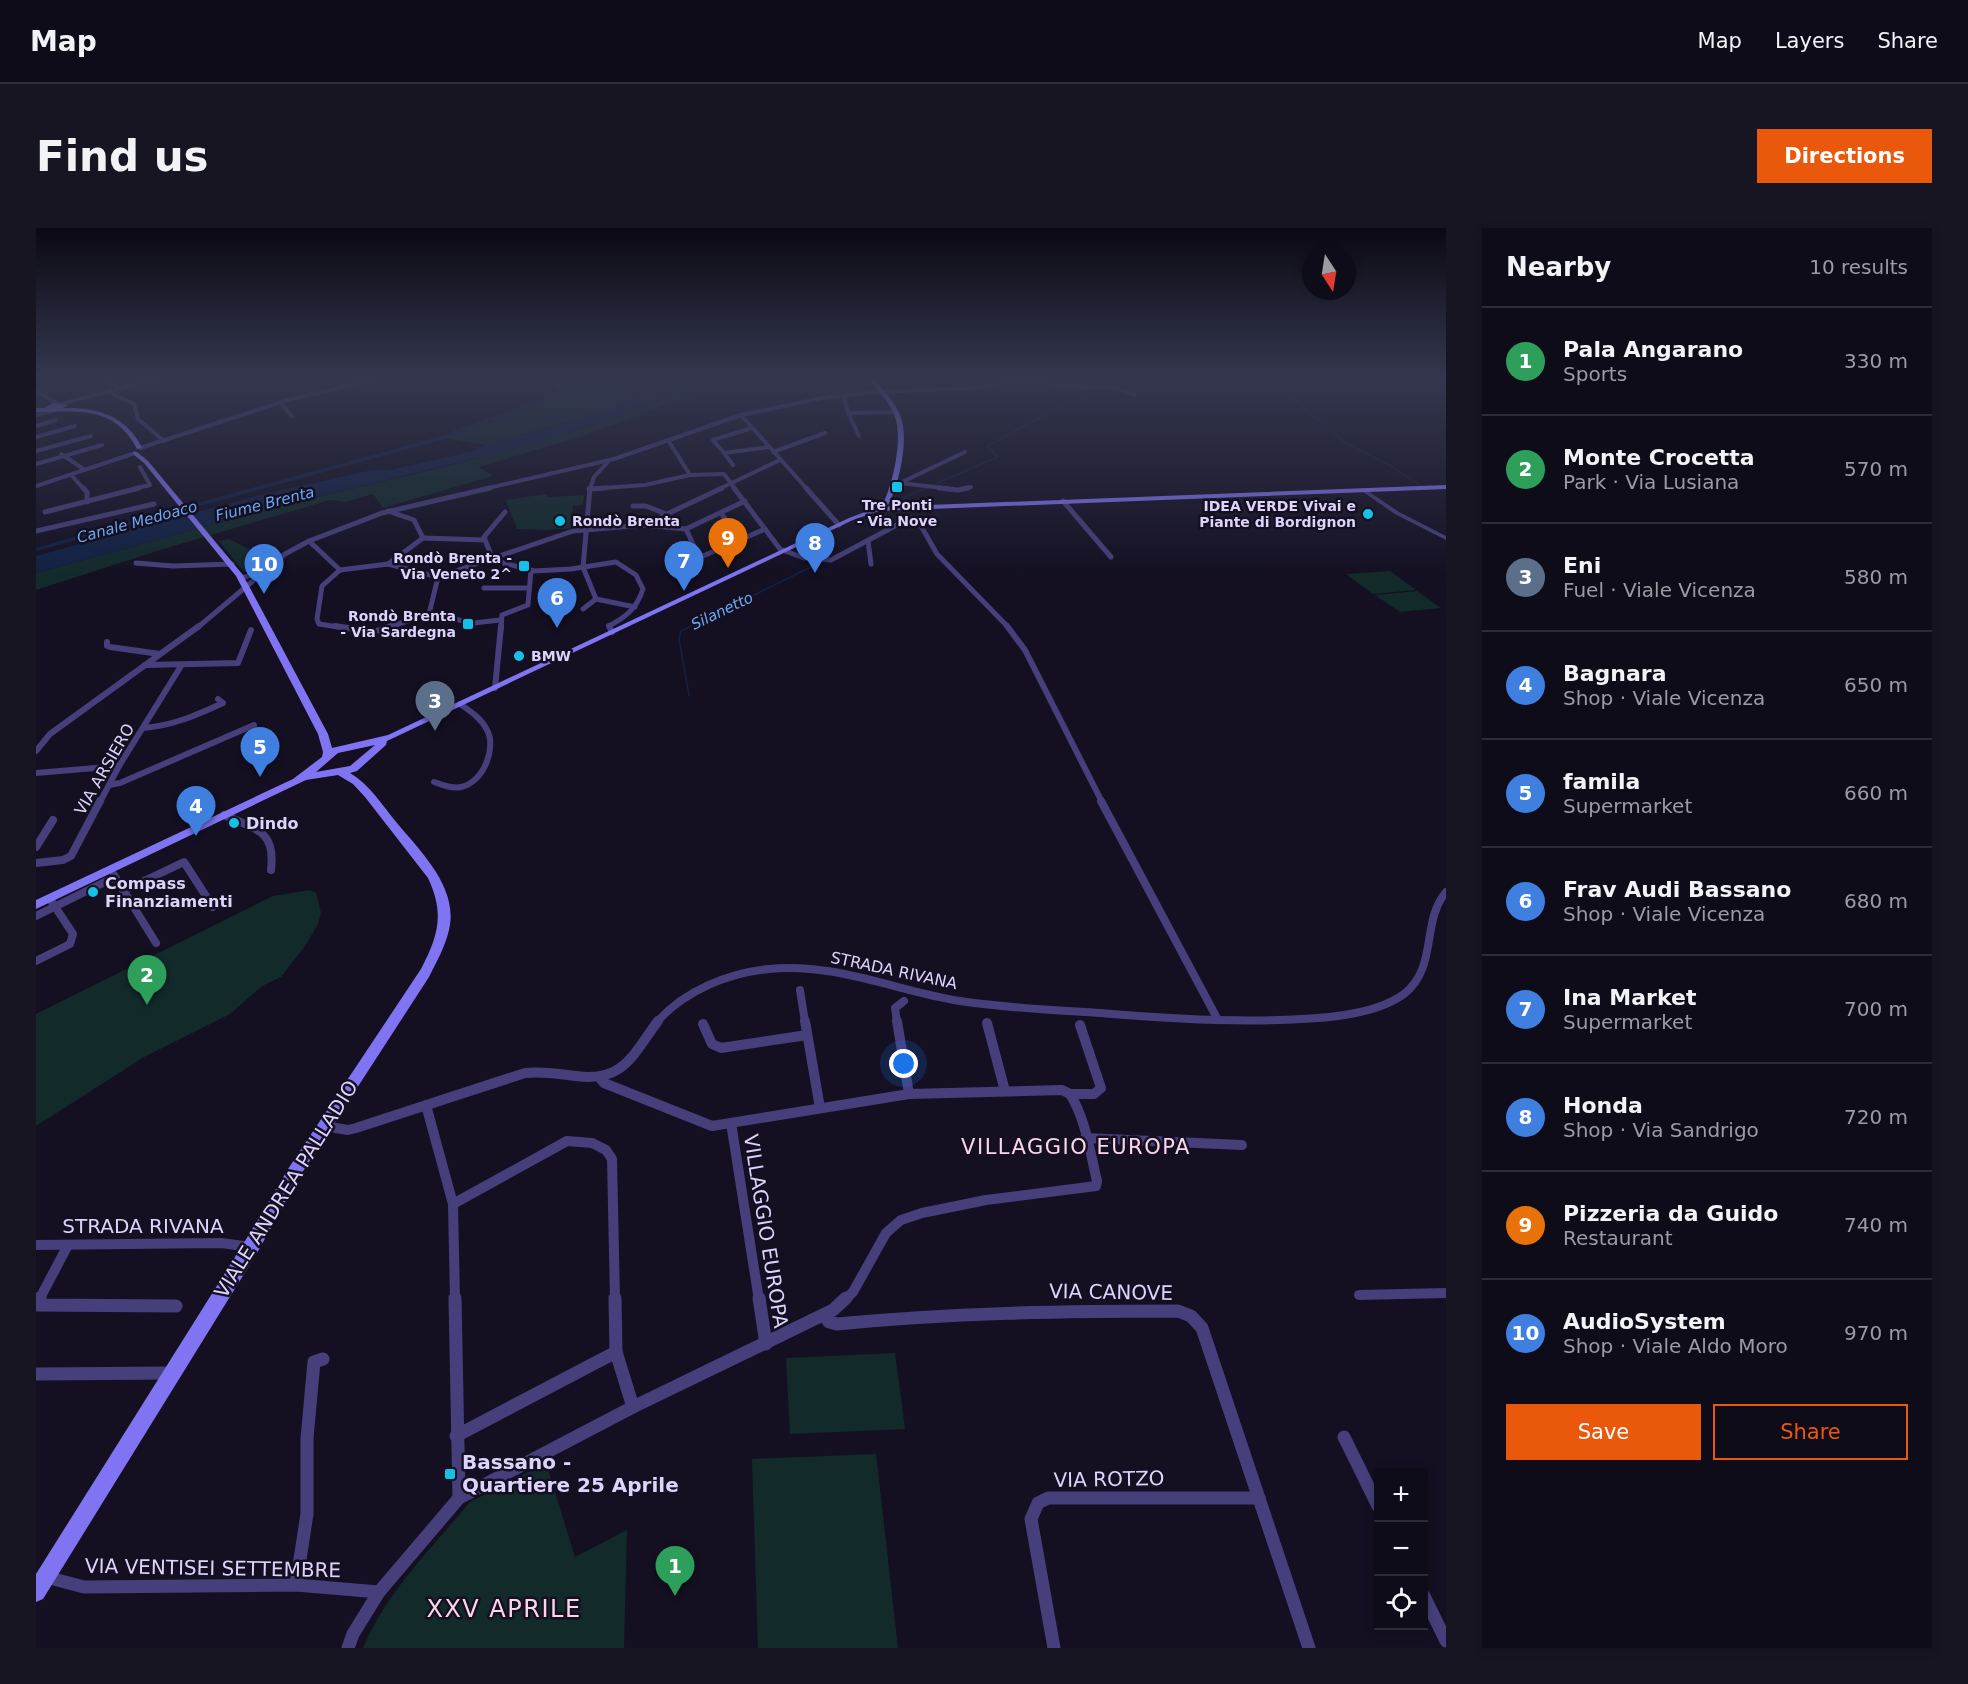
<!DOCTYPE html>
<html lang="en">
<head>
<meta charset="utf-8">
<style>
  :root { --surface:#0f0c1a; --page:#181523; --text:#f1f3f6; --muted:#9b9ba2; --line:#2f2c39; --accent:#ea580c }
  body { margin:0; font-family:"DejaVu Sans",sans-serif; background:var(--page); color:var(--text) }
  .controls { position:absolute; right:18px; bottom:18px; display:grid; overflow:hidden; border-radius:0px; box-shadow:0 3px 9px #0003 }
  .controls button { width:54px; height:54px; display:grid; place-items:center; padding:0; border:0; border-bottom:2px solid var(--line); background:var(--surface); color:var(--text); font:30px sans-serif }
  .compass { position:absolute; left:1266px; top:18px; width:54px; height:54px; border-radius:50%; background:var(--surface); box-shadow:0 3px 9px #0003; rotate:168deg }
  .you { position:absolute; left:868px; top:836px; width:21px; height:21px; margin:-15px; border:4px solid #fff; border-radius:50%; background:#1a73e8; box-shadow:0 0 0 9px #1a73e833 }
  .badge { display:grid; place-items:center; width:39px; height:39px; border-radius:50%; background:var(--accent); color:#fff; font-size:20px; font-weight:700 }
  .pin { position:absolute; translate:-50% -50px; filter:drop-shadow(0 2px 3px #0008) }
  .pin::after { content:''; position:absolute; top:32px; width:21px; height:18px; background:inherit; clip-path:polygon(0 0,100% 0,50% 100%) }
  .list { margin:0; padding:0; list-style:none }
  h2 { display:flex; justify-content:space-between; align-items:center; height:78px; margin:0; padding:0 24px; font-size:26px }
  h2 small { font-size:20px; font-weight:400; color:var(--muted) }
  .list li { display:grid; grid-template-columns:39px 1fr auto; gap:18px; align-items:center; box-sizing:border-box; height:108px; padding:0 24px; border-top:2px solid var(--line) }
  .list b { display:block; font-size:22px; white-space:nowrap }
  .list p { margin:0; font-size:20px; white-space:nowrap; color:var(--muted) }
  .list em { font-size:20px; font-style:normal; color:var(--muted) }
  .actions { display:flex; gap:12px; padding:18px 24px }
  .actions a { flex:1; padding:14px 0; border:2px solid var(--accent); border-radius:0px; text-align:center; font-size:21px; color:var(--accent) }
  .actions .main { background:var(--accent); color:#fff }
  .icon { flex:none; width:33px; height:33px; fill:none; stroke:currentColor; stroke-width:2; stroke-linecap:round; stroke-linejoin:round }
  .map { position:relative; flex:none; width:1410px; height:1420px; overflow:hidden; border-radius:0px }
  header { display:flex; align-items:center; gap:36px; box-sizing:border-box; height:84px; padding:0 30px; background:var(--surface); border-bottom:2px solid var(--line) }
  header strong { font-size:28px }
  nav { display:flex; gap:33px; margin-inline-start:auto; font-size:21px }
  .intro { display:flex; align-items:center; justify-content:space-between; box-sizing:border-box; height:144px; padding:0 36px }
  h1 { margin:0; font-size:42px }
  .button { padding:15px 27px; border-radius:0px; background:var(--accent); color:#fff; font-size:21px; font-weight:700 }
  main { display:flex; gap:36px; padding:0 36px }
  aside { flex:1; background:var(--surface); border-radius:0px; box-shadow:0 3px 9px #0003 }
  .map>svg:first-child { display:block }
  .green { fill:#132a2b }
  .water { fill:#122143 }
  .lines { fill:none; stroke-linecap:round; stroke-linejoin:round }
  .stream { stroke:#122143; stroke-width:1.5 }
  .canal { stroke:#122143; stroke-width:4.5 }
  .minor-far5 { stroke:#463f7c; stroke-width:4 }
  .minor-far4 { stroke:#463f7c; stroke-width:5 }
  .minor-far3 { stroke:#463f7c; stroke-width:6 }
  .minor-far2 { stroke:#463f7c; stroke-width:8 }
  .minor-far1 { stroke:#463f7c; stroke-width:10 }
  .minor { stroke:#463f7c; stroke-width:13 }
  .tertiary { fill:#463f7c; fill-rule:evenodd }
  .secondary { fill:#8174f3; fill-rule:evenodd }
  .poi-dot { fill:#14c1e7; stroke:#141022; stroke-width:2 }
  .labels { text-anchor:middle; stroke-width:5; stroke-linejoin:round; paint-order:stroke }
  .far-poi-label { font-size:14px; font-weight:bold; fill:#dcd4fb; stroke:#141022; text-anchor:end }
  .far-water-label { font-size:15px; font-style:italic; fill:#6ba9f2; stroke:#141022 }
  .street-label { font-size:16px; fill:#dcd4fb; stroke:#141022 }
  .poi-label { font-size:16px; font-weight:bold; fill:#dcd4fb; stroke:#141022; text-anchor:start }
  .near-street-label { font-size:20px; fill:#dcd4fb; stroke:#141022 }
  .near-poi-label { font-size:20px; font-weight:bold; fill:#dcd4fb; stroke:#141022; text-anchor:start }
  .near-neighbourhood-label { font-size:21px; letter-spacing:1.5px; fill:#fbd6eb; stroke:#141022 }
  .near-quarter-label { font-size:24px; letter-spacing:1.5px; fill:#fbd6eb; stroke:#141022 }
</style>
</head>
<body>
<header>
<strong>Map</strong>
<nav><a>Map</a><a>Layers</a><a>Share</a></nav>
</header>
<div class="intro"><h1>Find us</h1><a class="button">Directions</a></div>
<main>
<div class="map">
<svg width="1410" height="1420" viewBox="0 0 1410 1420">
  <rect width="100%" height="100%" fill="#141022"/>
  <g class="green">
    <polygon points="514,151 534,153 559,151 637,152 575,182 449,217 413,211 407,207 517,167 521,159"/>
    <polygon points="674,151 715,151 629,177 547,208 443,239 457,248 347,280 337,266 309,274 294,272 124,322 0,362 0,345 245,278 428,234 537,204 614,177"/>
    <polygon points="509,266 513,269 548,267 547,277 537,278 536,300 510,302 481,301 470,272"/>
    <polygon points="193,311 230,329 228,337 231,338 225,342 208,344 183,313"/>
    <polygon points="1354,343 1380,362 1337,366 1310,346"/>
    <polygon points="1381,363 1405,380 1364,384 1339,367"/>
    <polygon points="274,662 280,665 285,685 282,696 269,718 245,749 226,758 194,786 108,829 0,898 0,786 237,668"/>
    <polygon points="859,1125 869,1201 754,1206 750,1130"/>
    <polygon points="840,1226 862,1420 722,1420 716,1231"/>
    <path d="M510,1235L539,1329L591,1302L588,1420H327C349,1367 391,1325 428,1281L434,1274Z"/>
  </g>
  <g class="water">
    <path d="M634,151H674L583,188L494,217L245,278L0,345V328L224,267L336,242H354L438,223L449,217C512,199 580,187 637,153Z"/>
    <polygon points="538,160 546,162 416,209 411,206 462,190"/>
    <polygon points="409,207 413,210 0,323 0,320 48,306"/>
  </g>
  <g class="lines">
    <g class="stream">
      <polyline points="1222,151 1261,174 1309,215 1355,238 1385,258"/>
      <polyline points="871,277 867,272 869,269 962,229 951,218 1034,174 1080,161 1098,151"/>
      <polyline points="653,467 643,411 645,403 785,334"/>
    </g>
    <polyline class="canal" points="515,151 522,158 520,166"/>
    <g class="minor-far5">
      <polyline points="70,151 84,161"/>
      <polyline points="0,163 22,176"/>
      <polyline points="72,164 98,176 102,191 128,213"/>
      <polyline points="808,168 812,185 823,208"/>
      <polyline points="244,174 256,188"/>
      <polyline points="24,176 122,151"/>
      <polyline points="812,185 859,184"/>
      <polyline points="0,187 19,182"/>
      <polyline points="705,187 771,261"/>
      <polyline points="0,198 20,192"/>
      <polyline points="0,209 39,198"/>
      <polyline points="632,212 654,247"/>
      <polyline points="104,220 255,171 344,151"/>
      <polyline points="0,223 55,208"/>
      <polyline points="737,224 789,205"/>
      <polyline points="688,225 677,212 716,200"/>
      <polyline points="25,226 49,242"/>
      <polyline points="0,236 66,217"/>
      <polyline points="697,237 688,225 733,219"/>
      <polyline points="35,247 48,261"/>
      <polyline points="857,255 864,255 929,224"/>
      <polyline points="864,255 916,261"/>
      <polyline points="0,258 99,225"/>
      <polyline points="97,261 114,257 104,239"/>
      <polyline points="448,261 578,231 705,187 786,170 840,164 941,160 988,152 1018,157 1081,160 1099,167"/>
      <polyline points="553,261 609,257 654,247 688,246 699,261"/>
      <polyline points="554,261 558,249 572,234"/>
      <polyline points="683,261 744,232"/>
      <polyline points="925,261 935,259"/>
    </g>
    <g class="minor-far4">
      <polyline points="47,260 51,264 51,274"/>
      <polyline points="698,260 744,321 768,330 795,332 874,290 881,291 901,326 973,400"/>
      <polyline points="770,260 803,297"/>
      <polyline points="903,260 922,262 932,260"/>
      <polyline points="553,261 570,260"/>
      <polyline points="1027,273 1075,329"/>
      <polyline points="597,278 610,278 630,286"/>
      <polyline points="352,283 378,292 387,310"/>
      <polyline points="9,284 103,260"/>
      <path d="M469,284L448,309L457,332L498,343L535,341L580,334L600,347L607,361C601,380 590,389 573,398L574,400"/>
      <polyline points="685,285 704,312"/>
      <polyline points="608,297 650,301 709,273"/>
      <polyline points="650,301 662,327 667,328 729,301"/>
      <polyline points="0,303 118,276"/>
      <polyline points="387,310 448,312"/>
      <polyline points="273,313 304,342"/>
      <polyline points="832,313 835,336"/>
      <polyline points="100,335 137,338 196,336"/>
      <polyline points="352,336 387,310"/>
      <polyline points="402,349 537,303 608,297 686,260"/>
      <polyline points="205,350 229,343"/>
      <polyline points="448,360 493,360"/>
      <polyline points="560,371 599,379"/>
      <polyline points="547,381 560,371 547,339 554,260"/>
      <polyline points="393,386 402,349"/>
      <polyline points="161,400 249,326 273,313 346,285 454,260"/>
      <polyline points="309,400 283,396 281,391 286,358 304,342 352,336 402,349"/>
      <polyline points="350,400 393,386 438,395 464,392"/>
      <polyline points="465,400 466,387 492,377 495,342"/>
    </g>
    <g class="minor-far3">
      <polyline points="299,398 337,404 355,398"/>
      <polyline points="573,398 576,404"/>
      <polyline points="971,398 989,422 1066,574"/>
      <polyline points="71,414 71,418 74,419 124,426"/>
      <polyline points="109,437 202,435 215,402"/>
      <polyline points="459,460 465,398"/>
      <path d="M107,500C136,498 161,487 187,475L182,471"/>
      <polyline points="0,523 14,506 163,398"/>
      <polyline points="0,545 83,538"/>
      <path d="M398,554C407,557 416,561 425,559C447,555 461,520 451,502C445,490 434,483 424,476"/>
      <polyline points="73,557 84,555 218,497"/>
      <polyline points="64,574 83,538 145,438"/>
    </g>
    <g class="minor-far2">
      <polyline points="1065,573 1182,792"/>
      <path d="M188,587C219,601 240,602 235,642"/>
      <polyline points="0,619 17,592"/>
      <polyline points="0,635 27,632 35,628 64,573"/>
      <polyline points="78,647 120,715"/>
      <polyline points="87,663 148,634 177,679"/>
      <polyline points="0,688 79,649"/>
      <polyline points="0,733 34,716 37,706 14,671"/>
      <polyline points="764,762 769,794"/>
      <path d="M621,794C648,763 692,745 733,741C798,734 861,763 924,773C970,780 1017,782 1064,785C1123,790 1182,794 1241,792C1278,791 1337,789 1368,766C1402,740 1385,693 1410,664"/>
      <polyline points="861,794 859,780 868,773"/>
    </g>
    <g class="minor-far1">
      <polyline points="769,793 784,880"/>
      <polyline points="861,793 873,866"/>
      <polyline points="951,795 969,863"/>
      <polyline points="667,796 676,816 685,820 771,807"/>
      <polyline points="563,849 568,855 676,898 873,866 1026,862 1034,866 1058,866 1065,860 1044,797"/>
      <polyline points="390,877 417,976 419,1072"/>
      <polyline points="695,895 723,1072"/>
      <path d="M287,898L312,902L320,900L489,845C506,843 522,846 540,848C588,855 597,826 622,793"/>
      <polyline points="1049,910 1206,917"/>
      <polyline points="417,976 531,913 556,915 570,922 576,931 579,1072"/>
      <polyline points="0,1017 185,1015 215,1019"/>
      <polyline points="1323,1067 1410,1065"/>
      <polyline points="3,1072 32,1017"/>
      <path d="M809,1072L817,1064L850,1005L865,992L886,985L950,972L1060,958L1061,953C1054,924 1050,892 1034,866"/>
    </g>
    <g class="minor">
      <polyline points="4,1070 0,1077 140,1078"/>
      <polyline points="419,1070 423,1270"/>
      <polyline points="579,1070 580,1124 597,1179"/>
      <polyline points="723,1070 730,1116"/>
      <path d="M788,1087L793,1094L801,1096C915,1085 1028,1083 1142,1083L1155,1088L1166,1100L1273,1420"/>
      <polyline points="0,1146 136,1145"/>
      <polyline points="420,1208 580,1124"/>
      <polyline points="1308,1209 1342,1278"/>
      <polyline points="10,1349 48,1359 260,1357 343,1364"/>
      <polyline points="260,1357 271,1286 271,1210 278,1134 287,1131"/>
      <polyline points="1388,1368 1410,1413"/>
      <polyline points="312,1420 317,1406 343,1364 423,1270 597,1179 797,1082 810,1070"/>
      <polyline points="1018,1420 995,1291 1002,1275 1012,1270 1223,1270"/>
    </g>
    <polygon class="tertiary" points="1329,261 1363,284 1410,308 1410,312 1359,286 1327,264 1326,263"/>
    <g class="secondary">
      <path d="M834,151H838C848,163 860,175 865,190C873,212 863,257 852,277L850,278L847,276C857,255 867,212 859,189C854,174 841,163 834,151Z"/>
      <path d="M17,175L32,177L27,180C61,179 91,188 106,220L101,221C78,177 43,184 0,184V180H8Z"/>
      <path d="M97,224H101L112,233L207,347L292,506L296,520L352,507L813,290L842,279L1410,257V261L843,283L817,292L351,513L350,517L321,543L314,545C334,557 346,577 361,595C385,624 423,660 413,702C409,719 401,733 393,749L262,951L221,1025L7,1371L0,1374V1346L209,1013L252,941L385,741C402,708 409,686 392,650L329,569L317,556L302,547L270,552L0,681V672L257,551L286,529L287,524L282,506L200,348L108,235L97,226ZM339,517L314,538L280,544L302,525Z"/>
    </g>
  </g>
  <linearGradient id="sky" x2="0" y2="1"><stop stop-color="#0b0913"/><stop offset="0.43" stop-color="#34374f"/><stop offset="1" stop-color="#34374f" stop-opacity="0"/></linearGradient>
  <rect width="1410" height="349" fill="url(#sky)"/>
  <g class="poi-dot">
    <rect x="855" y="253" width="12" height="12" rx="3"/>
    <circle cx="1332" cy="286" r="6"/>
    <circle cx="524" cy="293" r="6"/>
    <rect x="482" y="332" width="12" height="12" rx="3"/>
    <rect x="426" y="390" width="12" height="12" rx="3"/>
    <circle cx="483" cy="428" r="6"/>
    <circle cx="198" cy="595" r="6"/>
    <circle cx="57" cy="664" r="6"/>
    <rect x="408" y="1240" width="12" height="12" rx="3"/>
  </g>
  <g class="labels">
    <g class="far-poi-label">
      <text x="861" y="282" text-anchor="middle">Tre Ponti<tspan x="861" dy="16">- Via Nove</tspan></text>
      <text x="1320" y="283">IDEA VERDE Vivai e<tspan x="1320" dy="16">Piante di Bordignon</tspan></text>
      <text x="536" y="298" text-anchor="start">Rondò Brenta</text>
      <text x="476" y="335">Rondò Brenta -<tspan x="476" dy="16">Via Veneto 2^</tspan></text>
      <text x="420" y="393">Rondò Brenta<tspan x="420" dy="16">- Via Sardegna</tspan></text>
      <text x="495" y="433" text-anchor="start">BMW</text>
    </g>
    <g class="far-water-label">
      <text transform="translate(229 276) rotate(-14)" y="5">Fiume Brenta</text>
      <text transform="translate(101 294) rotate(-15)" y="5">Canale Medoaco</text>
      <text transform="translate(686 383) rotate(-26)" y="5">Silanetto</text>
    </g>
    <g class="street-label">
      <text transform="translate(68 541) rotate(-60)" y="6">VIA ARSIERO</text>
      <text transform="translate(858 742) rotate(12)" y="6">STRADA RIVANA</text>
    </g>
    <g class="poi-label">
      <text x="210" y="601">Dindo</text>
      <text x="69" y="661">Compass<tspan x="69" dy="18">Finanziamenti</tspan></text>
    </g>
    <g class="near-street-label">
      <text transform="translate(250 961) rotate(-58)" y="7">VIALE ANDREA PALLADIO</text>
      <text x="107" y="1005">STRADA RIVANA</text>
      <text transform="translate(730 1003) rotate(81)" y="7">VILLAGGIO EUROPA</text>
      <text transform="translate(1075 1064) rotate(1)" y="7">VIA CANOVE</text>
      <text transform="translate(1073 1251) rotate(-1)" y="7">VIA ROTZO</text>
      <text transform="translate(177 1340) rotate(1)" y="7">VIA VENTISEI SETTEMBRE</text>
    </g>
    <g class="near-poi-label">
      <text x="426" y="1241">Bassano -<tspan x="426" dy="23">Quartiere 25 Aprile</tspan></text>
    </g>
    <g class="near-neighbourhood-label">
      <text x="1040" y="926">VILLAGGIO EUROPA</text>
    </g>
    <g class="near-quarter-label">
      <text x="468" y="1389">XXV APRILE</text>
    </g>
  </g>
</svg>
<div class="controls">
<button>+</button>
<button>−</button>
<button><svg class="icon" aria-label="locate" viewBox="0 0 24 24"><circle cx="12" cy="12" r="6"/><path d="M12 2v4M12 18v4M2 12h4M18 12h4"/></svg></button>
</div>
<svg class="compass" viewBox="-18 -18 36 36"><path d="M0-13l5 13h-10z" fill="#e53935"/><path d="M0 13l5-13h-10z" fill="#9b9ba2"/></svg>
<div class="you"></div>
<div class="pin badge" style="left:639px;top:1368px;background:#2e9e5b">1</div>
<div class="pin badge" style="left:111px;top:777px;background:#2e9e5b">2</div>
<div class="pin badge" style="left:399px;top:503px;background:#5c6f8a">3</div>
<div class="pin badge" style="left:160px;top:608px;background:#3f7fe0">4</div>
<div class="pin badge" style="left:224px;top:549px;background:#3f7fe0">5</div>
<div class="pin badge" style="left:521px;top:400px;background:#3f7fe0">6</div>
<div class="pin badge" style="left:648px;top:363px;background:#3f7fe0">7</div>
<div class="pin badge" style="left:779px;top:345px;background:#3f7fe0">8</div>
<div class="pin badge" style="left:692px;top:340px;background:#e8710a">9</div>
<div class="pin badge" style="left:228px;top:366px;background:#3f7fe0">10</div>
</div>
<aside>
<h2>Nearby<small>10 results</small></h2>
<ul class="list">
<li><span class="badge" style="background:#2e9e5b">1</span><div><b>Pala Angarano</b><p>Sports</p></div><em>330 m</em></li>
<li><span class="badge" style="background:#2e9e5b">2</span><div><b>Monte Crocetta</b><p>Park · Via Lusiana</p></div><em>570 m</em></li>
<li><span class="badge" style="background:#5c6f8a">3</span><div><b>Eni</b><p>Fuel · Viale Vicenza</p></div><em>580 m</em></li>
<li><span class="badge" style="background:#3f7fe0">4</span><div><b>Bagnara</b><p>Shop · Viale Vicenza</p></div><em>650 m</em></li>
<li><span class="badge" style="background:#3f7fe0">5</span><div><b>famila</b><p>Supermarket</p></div><em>660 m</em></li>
<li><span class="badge" style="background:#3f7fe0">6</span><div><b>Frav Audi Bassano</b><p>Shop · Viale Vicenza</p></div><em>680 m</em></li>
<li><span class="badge" style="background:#3f7fe0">7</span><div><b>Ina Market</b><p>Supermarket</p></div><em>700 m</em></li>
<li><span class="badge" style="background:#3f7fe0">8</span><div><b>Honda</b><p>Shop · Via Sandrigo</p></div><em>720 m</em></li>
<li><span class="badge" style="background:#e8710a">9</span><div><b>Pizzeria da Guido</b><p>Restaurant</p></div><em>740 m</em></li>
<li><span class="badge" style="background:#3f7fe0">10</span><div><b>AudioSystem</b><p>Shop · Viale Aldo Moro</p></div><em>970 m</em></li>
</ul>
<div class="actions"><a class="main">Save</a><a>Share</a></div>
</aside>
</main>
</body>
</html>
